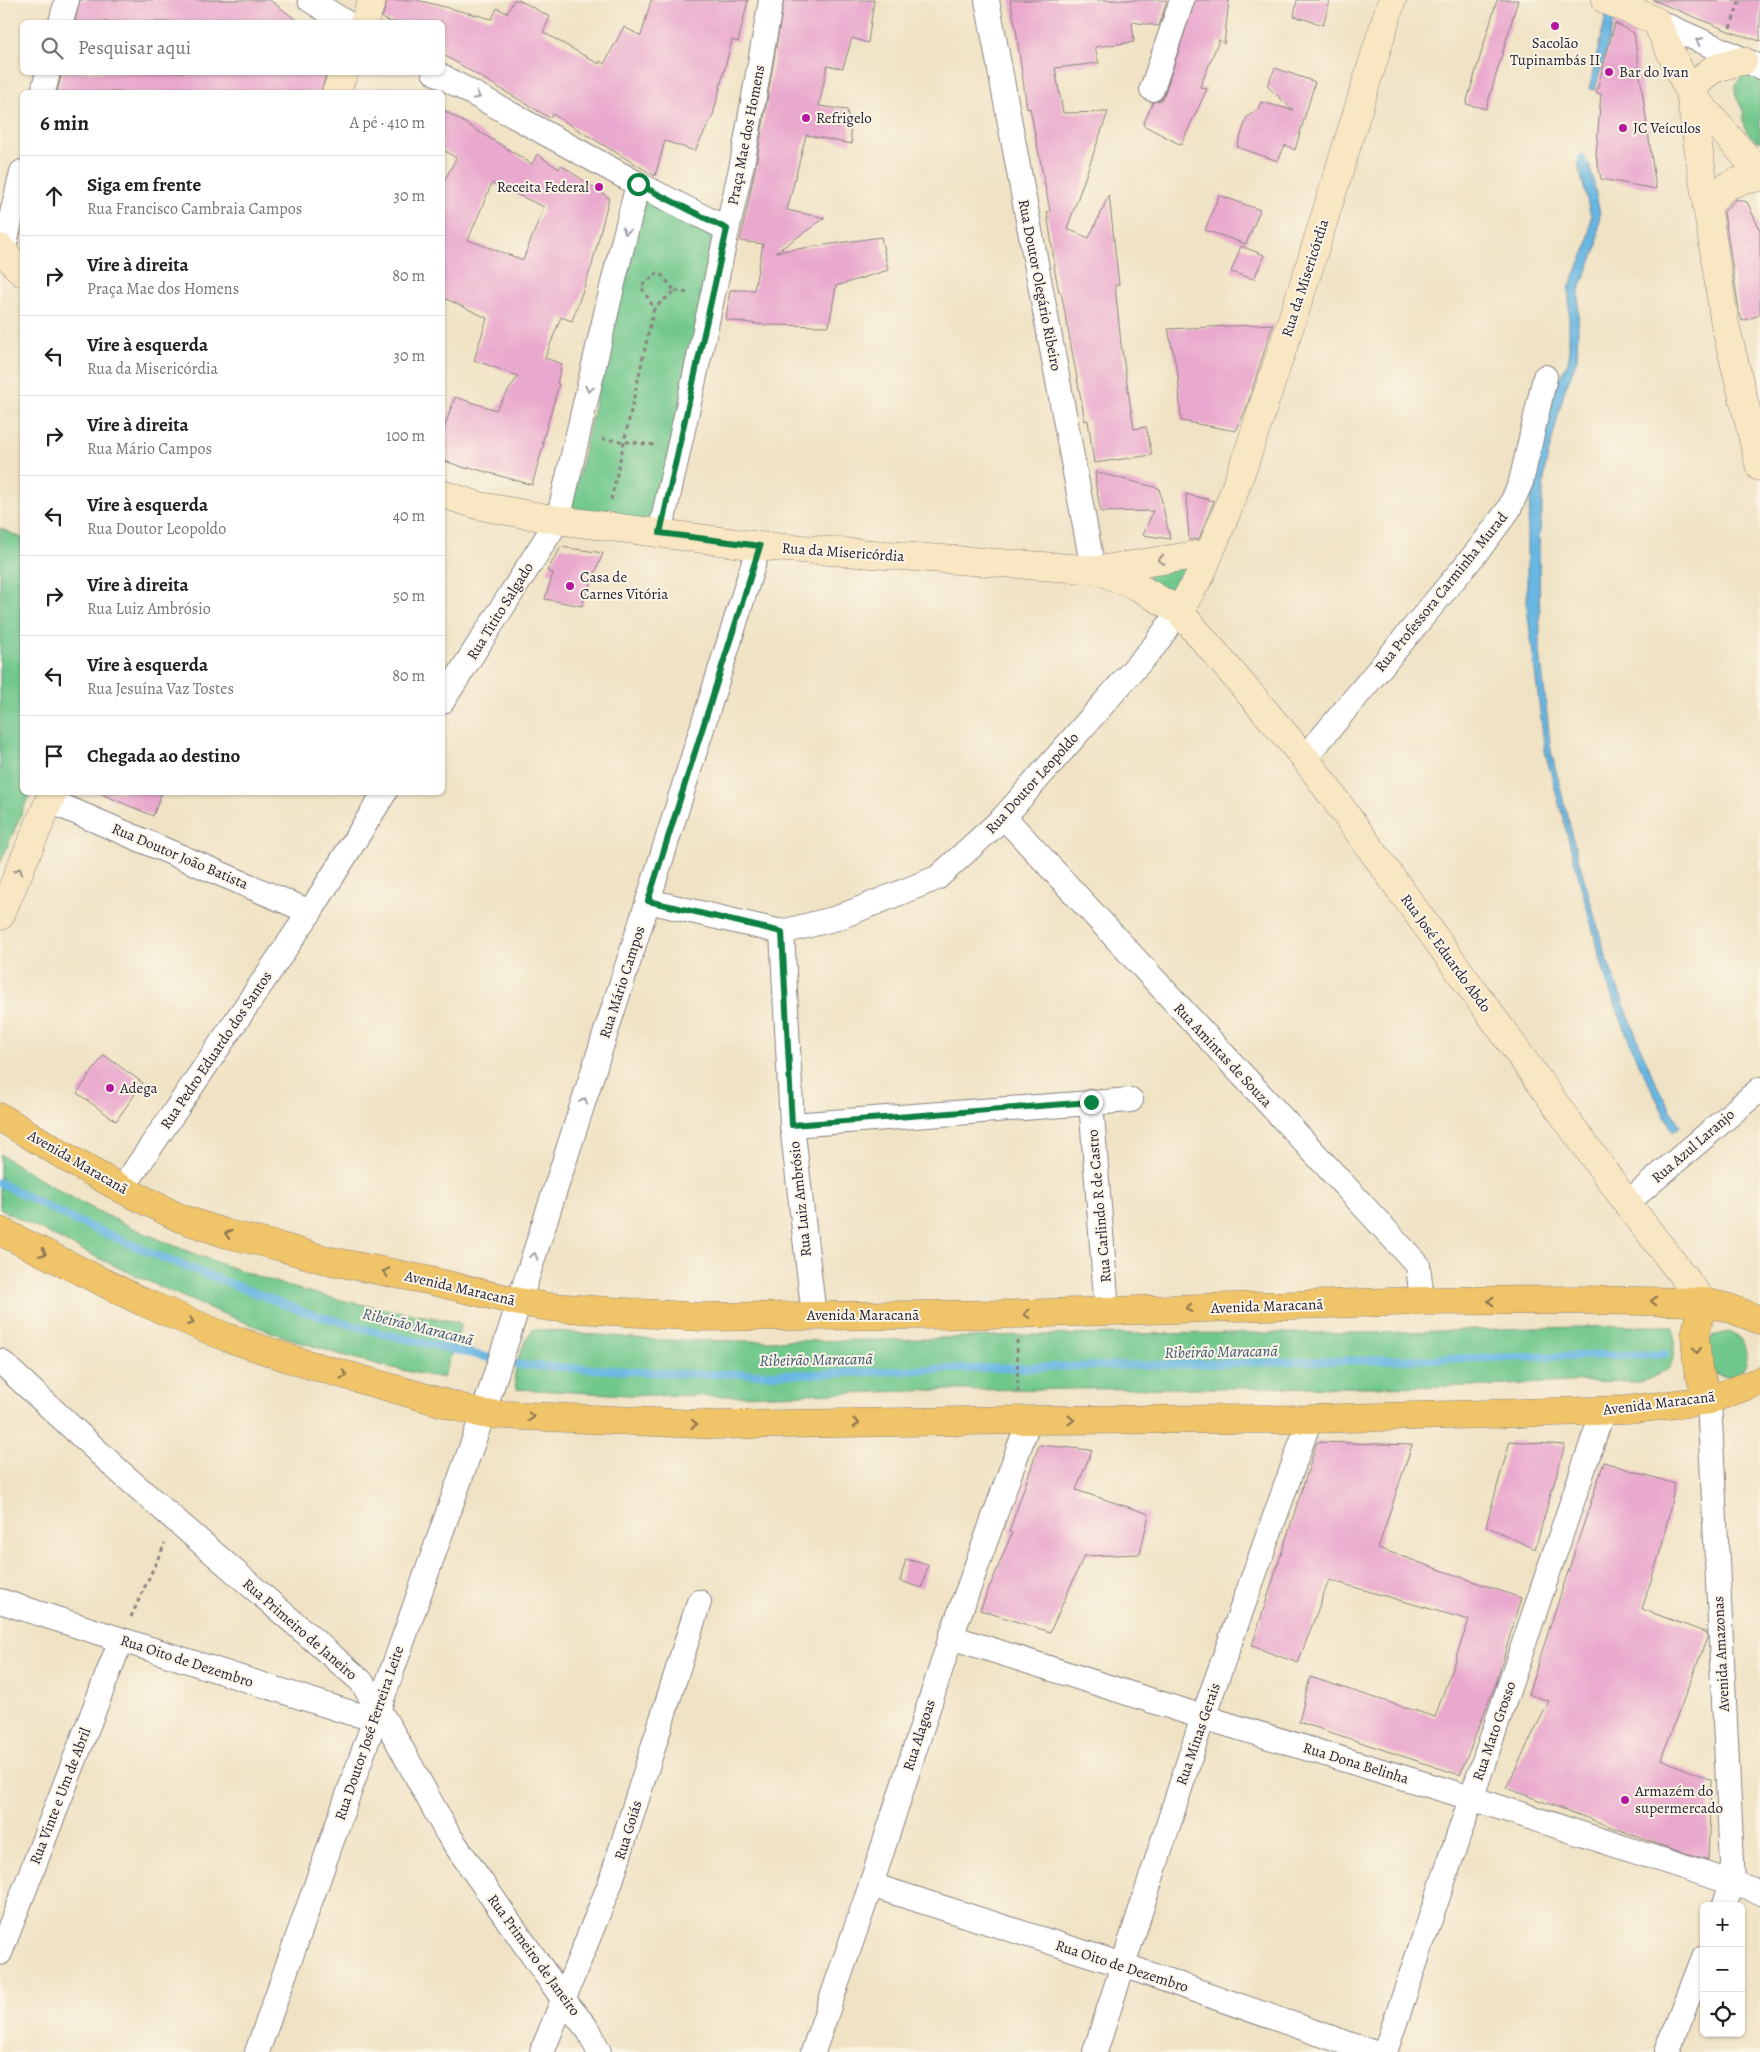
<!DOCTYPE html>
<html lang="pt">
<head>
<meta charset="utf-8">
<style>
  :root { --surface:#fff; --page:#f6f6f6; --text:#202124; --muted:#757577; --line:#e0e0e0 }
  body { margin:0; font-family:Alegreya,serif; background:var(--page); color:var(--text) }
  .controls { position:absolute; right:15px; bottom:15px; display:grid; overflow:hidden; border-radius:8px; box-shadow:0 1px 4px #0004 }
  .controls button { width:45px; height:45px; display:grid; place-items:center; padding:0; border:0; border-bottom:1px solid var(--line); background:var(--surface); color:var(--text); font:25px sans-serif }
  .stop { position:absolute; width:15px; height:15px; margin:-11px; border:4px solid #0b8043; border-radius:50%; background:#fff }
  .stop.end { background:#0b8043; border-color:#fff; box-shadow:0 1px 5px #0008 }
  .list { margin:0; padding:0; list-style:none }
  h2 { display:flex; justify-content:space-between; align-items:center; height:65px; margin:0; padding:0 20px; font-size:21px }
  h2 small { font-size:16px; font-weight:400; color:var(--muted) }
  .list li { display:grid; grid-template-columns:32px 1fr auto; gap:15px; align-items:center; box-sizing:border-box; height:80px; padding:0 20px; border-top:1px solid var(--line) }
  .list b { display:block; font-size:19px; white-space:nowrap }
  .list p { margin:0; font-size:16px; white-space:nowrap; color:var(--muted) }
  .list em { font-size:16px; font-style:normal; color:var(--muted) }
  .icon { flex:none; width:28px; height:28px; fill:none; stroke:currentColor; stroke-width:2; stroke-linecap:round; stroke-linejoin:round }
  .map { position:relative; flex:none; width:1760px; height:2052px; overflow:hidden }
  .search { position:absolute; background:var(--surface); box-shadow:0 1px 4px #0004; left:20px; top:20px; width:425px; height:55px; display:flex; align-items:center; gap:12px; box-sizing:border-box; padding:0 18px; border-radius:8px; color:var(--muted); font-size:19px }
  .panel { position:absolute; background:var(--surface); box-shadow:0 1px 4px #0004; left:20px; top:90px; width:425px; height:705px; border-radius:8px }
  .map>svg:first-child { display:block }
  .green { fill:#71c88d; stroke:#4a7564 }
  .water { fill:#68b7e2; stroke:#456c8e }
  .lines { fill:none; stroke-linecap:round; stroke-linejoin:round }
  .stream { stroke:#68b7e2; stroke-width:8 }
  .building { fill:#e9a8cd; fill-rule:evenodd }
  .street-casing { stroke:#898280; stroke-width:26 }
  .secondary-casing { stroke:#898280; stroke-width:29 }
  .primary-casing { stroke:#898280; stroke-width:29 }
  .path { stroke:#898280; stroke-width:3; stroke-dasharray:4 4; stroke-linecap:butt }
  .street { stroke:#fff; stroke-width:24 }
  .secondary { stroke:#f9e7c3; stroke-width:28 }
  .primary { stroke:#f0c469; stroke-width:28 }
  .oneway { stroke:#9c9ca7 }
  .oneway2 { stroke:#988e86 }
  .oneway3 { stroke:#897352 }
  .route { stroke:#0b8043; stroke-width:6 }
  .poi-dot { fill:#b5179e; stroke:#fcf5e5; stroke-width:2 }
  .labels { text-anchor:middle; stroke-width:4; stroke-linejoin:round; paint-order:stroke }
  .poi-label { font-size:15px; fill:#22223b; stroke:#fcf5e5; text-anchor:start }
  .street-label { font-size:15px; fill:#22223b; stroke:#fcf5e5 }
  .water-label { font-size:16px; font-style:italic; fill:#3a5675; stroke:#fcf5e5 }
</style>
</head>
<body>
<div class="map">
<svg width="1760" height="2052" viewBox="0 0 1760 2052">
  <rect width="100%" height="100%" fill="#fcf5e5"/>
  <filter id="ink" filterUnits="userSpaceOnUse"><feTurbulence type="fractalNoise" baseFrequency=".02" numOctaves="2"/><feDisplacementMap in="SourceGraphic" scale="10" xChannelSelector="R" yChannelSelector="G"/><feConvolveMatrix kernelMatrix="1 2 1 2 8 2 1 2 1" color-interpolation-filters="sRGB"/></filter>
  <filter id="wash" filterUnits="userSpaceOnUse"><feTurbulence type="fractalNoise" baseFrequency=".0096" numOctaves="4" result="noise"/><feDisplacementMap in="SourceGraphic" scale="20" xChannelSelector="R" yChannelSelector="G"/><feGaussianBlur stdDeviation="1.12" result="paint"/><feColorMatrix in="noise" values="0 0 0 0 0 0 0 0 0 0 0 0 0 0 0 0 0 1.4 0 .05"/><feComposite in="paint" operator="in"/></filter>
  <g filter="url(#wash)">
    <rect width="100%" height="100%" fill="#f0e3c5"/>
    <g class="green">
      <path d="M1744,73L1760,75V142C1749,138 1740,125 1744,113C1736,95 1729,91 1744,73Z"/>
      <polygon points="642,196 712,235 704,293 653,525 570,513"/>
      <polygon points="0,528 22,538 22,792 30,793 0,864"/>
      <polygon points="1200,558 1179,602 1150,586 1147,568"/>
      <path d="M0,1154C89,1214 189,1256 291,1287C345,1303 402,1312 458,1322L461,1325L443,1378C287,1352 139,1280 0,1209Z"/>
      <path d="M1632,1326H1670L1674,1327V1357L1669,1368L1648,1380L1639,1382L1589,1381L1484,1386L945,1390L739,1396L630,1395L516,1389C511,1370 522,1344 534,1329L655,1340L745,1341L895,1340L1021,1335L1242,1333H1375L1534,1328Z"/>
      <path d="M1728,1332C1760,1342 1749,1388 1714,1374L1704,1348L1713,1336Z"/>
    </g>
    <g class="water">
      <polygon points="1609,2 1618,5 1595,90 1589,89"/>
      <polygon points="1578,163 1590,165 1600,214 1597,247 1579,290 1577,359 1564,392 1545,468 1539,543 1540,652 1551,751 1574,843 1607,960 1644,1056 1655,1082 1680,1126 1673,1132 1636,1058 1607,983 1545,751 1527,607 1527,533 1534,464 1555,388 1569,359 1569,288 1588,244 1591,216"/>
    </g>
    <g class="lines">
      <g class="stream">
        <polyline points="1582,158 1586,173"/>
        <polyline points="0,1183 72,1219 156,1255 305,1312 380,1333 521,1365 684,1374 812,1374 951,1369 1665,1354"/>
      </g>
    </g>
    <g id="blocks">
      <g class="building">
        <polygon points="80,0 270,0 299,22 75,22"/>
        <polygon points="387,0 417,0 492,19 497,8 507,13 514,0 519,0 550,17 543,32 599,64 600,61 604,64 624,27 641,36 651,0 748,0 738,42 732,40 713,115 695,151 665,141 655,176 552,114 550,118 442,54 442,22 391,22 382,18"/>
        <polygon points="784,0 874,0 868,43 852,38 843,68 827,66 819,106 847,110 852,144 806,135 787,210 825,218 776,252 881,237 888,270 836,286 829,326 766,325 726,320 730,290 754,290 763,244 740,241 756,165"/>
        <polygon points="1010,0 1167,0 1159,26 1132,22 1134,42 1095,47 1099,63 1055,68 1063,113 1108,112 1067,229 1089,238 1109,195 1119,285 1115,285 1121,344 1134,429 1146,427 1152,455 1094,463 1088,420 1085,421 1061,292 1059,292 1054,267 1055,266 1047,212 1050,211 1030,108 1027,109 1016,29"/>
        <polygon points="1195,0 1229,0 1224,44 1219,40 1200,87 1207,89 1181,145 1143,125 1153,102 1161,100 1165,93"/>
        <polygon points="1297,0 1330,0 1323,25 1294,16"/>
        <polygon points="1497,0 1518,0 1486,109 1466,104"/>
        <polygon points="1653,0 1760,0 1760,41 1731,32"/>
        <polygon points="1615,23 1634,33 1656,189 1601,179 1596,155 1601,94 1596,93"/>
        <polygon points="1275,68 1315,82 1295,150 1285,145 1278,161 1237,147 1247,117 1258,109 1261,102 1293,110 1267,86"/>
        <polygon points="62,72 327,72 321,92 57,92"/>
        <path d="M442,109L532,164L537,154L559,169L561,165L609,198L592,265L572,321L561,317L545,358L562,364L557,383L559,384L542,443H544L532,485L469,467L468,469L442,460V434L455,397L496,410L518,376L474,360L487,318L442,297V186L456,158L442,149ZM492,183L544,207L523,260L468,240Z"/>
        <polygon points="1219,195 1260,210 1246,244 1205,230"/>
        <polygon points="1736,199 1747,202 1760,230 1760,315 1742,321 1739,310 1724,212"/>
        <polygon points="1241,246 1264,255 1254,279 1231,272"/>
        <polygon points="1273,324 1246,409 1236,431 1181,421 1178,375 1168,329"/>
        <polygon points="1095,472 1159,488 1170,539 1143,535 1153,511 1101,512 1095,482 1096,482"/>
        <polygon points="1186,494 1214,501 1199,539 1189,540"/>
        <polygon points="561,547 603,553 582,606 545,599 553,573 547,571"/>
        <polygon points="97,792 162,792 153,816"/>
        <polygon points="104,1055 143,1083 116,1121 77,1093"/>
        <polygon points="1510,1441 1565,1445 1535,1549 1486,1526"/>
        <polygon points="1317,1442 1412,1445 1378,1548 1521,1598 1496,1683 1460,1775 1299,1722 1310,1677 1435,1717 1469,1620 1329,1580 1298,1663 1252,1646"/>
        <polygon points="1039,1445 1092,1450 1076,1490 1149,1514 1140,1554 1084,1556 1050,1632 980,1610 1012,1533 1009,1532"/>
        <polygon points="1604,1462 1675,1484 1662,1546 1642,1609 1707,1633 1707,1638 1661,1759 1711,1780 1708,1861 1660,1845 1506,1788 1549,1701 1528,1694"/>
        <polygon points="906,1559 928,1565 922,1588 900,1581"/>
      </g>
    </g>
  </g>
  <g filter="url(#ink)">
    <use href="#blocks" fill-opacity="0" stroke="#898280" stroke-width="1"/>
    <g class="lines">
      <g class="street-casing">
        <g id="street">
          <polyline points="310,0 345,22"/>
          <polyline points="987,0 1093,569"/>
          <polyline points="1656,21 1760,67"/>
          <polyline points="61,22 67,0"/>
          <polyline points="434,72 638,184 727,229"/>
          <polyline points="1152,89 1182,0"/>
          <polyline points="43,92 48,72"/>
          <polyline points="3,252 22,172"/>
          <polyline points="660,533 743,159 771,0"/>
          <polyline points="442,702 558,520 614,279 638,184"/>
          <polyline points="1305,758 1480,548 1509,509 1521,482 1545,377"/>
          <polyline points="50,801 310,912"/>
          <polyline points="1004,817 1418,1265 1422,1301"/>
          <polyline points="648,901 782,932 837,918 937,878 1004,817 1155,645 1179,611"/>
          <polyline points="782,932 792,1125 814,1316"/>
          <polyline points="1091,1102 1107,1311"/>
          <polyline points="792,1125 1131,1100"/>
          <polyline points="122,1189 310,912 385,792"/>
          <polyline points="1627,1203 1760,1089"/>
          <polyline points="0,1361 119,1471 361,1681 394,1735 448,1834 563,1999 589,2031 599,2052"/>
          <polyline points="1709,1400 1733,1883 1724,1906"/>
          <polyline points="0,1601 351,1713 374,1718"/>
          <polyline points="951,1637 1203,1717 1471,1798 1760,1892"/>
          <polyline points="871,1885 1123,1965 1372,2052"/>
          <polyline points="0,1953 121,1640"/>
          <polyline points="257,2052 483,1414 648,901 759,546"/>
          <polyline points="542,2052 610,1884 699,1602"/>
          <polyline points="813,2052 871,1885 951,1637 1029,1420"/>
          <polyline points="1095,2052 1203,1717 1310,1419"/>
          <polyline points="1385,2052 1603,1411"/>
          <polyline points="1667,2052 1704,1957"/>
        </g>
      </g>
      <g class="secondary-casing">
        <g id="secondary">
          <polyline points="1606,0 1656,21 1690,93 1725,324 1760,467"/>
          <polyline points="364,22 372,0"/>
          <polyline points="336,92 344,72"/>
          <polyline points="1690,93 1760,173"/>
          <path d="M1690,93C1708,69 1713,67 1743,61"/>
          <path d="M1707,209C1721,184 1732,182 1760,177"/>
          <polyline points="0,248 22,272"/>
          <polyline points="442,494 480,506 558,520 759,546 1098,570 1209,553"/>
          <polyline points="1098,570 1136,586 1179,611 1305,758 1627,1203 1703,1302"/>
          <polyline points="1179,611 1201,574 1227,511 1249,450 1307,274 1392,0"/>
          <polyline points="0,916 53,792"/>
        </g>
      </g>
      <g class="primary-casing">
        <g id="primary">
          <polyline points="0,1117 74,1162 122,1189 180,1218 227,1234 274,1245 326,1260 427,1280 519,1302 550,1307 700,1317 1017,1314 1422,1301 1578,1300 1703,1302 1729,1308 1760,1320"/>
          <polyline points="0,1231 143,1302 226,1337 300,1362 483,1414 718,1425 1029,1420 1310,1419 1627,1410 1709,1400 1760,1381"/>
          <polyline points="1703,1302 1695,1336 1698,1370 1709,1400"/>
        </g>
      </g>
      <g class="path">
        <polyline points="1730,28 1740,0"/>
        <polyline points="675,291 689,293"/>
        <polyline points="602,439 655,445"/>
        <polyline points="611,500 654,308 641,286 659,272 675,291 654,308"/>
        <polyline points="1017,1340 1018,1394"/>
        <polyline points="131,1617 165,1543"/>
      </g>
      <use href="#street" class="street"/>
      <use href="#secondary" class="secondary"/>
      <use href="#primary" class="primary"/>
    </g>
    <defs><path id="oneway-chevron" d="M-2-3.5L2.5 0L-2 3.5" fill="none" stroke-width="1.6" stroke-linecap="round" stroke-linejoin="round" transform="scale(1.25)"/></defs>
    <g class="oneway">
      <use href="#oneway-chevron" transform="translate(1699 41) rotate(-155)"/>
      <use href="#oneway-chevron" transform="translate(477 96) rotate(29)"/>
      <use href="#oneway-chevron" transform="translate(626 231) rotate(104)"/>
      <use href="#oneway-chevron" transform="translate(589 389) rotate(103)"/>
      <use href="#oneway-chevron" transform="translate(584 1101) rotate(-72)"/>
      <use href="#oneway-chevron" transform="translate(534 1256) rotate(-72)"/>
    </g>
    <g class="oneway2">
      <use href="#oneway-chevron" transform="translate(1161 560) rotate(171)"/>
      <use href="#oneway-chevron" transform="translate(19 871) rotate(-66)"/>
    </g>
    <g class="oneway3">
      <use href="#oneway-chevron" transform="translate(228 1234) rotate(-164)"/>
      <use href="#oneway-chevron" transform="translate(43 1253) rotate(27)"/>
      <use href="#oneway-chevron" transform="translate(386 1272) rotate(-168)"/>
      <use href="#oneway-chevron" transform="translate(1491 1301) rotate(180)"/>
      <use href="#oneway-chevron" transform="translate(1654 1301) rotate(-179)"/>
      <use href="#oneway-chevron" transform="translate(1189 1308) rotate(178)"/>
      <use href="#oneway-chevron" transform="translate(1027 1314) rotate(178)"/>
      <use href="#oneway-chevron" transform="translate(191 1322) rotate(23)"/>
      <use href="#oneway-chevron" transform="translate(1697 1350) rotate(85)"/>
      <use href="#oneway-chevron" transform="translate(344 1375) rotate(16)"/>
      <use href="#oneway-chevron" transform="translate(531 1417) rotate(4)"/>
      <use href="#oneway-chevron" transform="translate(1071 1420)"/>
      <use href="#oneway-chevron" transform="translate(856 1423) rotate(-1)"/>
      <use href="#oneway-chevron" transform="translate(694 1424) rotate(2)"/>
    </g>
  </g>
  <g class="lines" filter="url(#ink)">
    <polyline class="route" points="638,184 727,229 660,533 760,546 648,901 782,932 792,1125 1091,1102"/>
  </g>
  <g class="poi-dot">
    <circle cx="1555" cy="26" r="5"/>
    <circle cx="1609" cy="72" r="5"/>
    <circle cx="806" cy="118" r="5"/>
    <circle cx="1623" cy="128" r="5"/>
    <circle cx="599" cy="187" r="5"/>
    <circle cx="570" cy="586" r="5"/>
    <circle cx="110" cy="1088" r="5"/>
    <circle cx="1625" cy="1800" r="5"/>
  </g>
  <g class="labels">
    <g class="poi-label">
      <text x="1555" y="48" text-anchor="middle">Sacolão<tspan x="1555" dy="17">Tupinambás II</tspan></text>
      <text x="1619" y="77">Bar do Ivan</text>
      <text x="816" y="123">Refrigelo</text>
      <text x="1633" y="133">JC Veículos</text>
      <text x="589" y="192" text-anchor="end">Receita Federal</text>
      <text x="580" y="582">Casa de<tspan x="580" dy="17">Carnes Vitória</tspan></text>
      <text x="120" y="1093">Adega</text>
      <text x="1635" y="1796">Armazém do<tspan x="1635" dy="17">supermercado</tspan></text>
    </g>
    <g class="street-label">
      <text transform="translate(746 135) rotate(-79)" y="5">Praça Mae dos Homens</text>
      <text transform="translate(1305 278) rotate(-72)" y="5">Rua da Misericórdia</text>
      <text transform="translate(1040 285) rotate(79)" y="5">Rua Doutor Olegário Ribeiro</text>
      <text transform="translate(843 552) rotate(4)" y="5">Rua da Misericórdia</text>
      <text transform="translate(1441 592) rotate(-51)" y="5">Rua Professora Carminha Murad</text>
      <text transform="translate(500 611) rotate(-58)" y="5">Rua Titito Salgado</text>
      <text transform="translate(1032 783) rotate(-48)" y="5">Rua Doutor Leopoldo</text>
      <text transform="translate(180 856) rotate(23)" y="5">Rua Doutor João Batista</text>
      <text transform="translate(1446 953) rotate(54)" y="5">Rua José Eduardo Abdo</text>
      <text transform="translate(622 982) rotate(-72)" y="5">Rua Mário Campos</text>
      <text transform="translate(216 1050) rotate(-56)" y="5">Rua Pedro Eduardo dos Santos</text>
      <text transform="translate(1223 1055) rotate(47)" y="5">Rua Amintas de Souza</text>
      <text transform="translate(1693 1146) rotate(-41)" y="5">Rua Azul Laranjo</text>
      <text transform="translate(78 1162) rotate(30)" y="5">Avenida Maracanã</text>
      <text transform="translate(800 1199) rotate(-96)" y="5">Rua Luiz Ambrósio</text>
      <text transform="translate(1099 1206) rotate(-95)" y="5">Rua Carlindo R de Castro</text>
      <text transform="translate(460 1288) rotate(13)" y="5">Avenida Maracanã</text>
      <text transform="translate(1267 1306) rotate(-2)" y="5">Avenida Maracanã</text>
      <text x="863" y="1320">Avenida Maracanã</text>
      <text transform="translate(1659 1403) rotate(-7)" y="5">Avenida Maracanã</text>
      <text transform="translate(300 1629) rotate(41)" y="5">Rua Primeiro de Janeiro</text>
      <text transform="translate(1721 1654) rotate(-93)" y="5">Avenida Amazonas</text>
      <text transform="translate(187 1661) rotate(18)" y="5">Rua Oito de Dezembro</text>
      <text transform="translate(1494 1731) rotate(-71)" y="5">Rua Mato Grosso</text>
      <text transform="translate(369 1733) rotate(-71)" y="5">Rua Doutor José Ferreira Leite</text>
      <text transform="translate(1198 1734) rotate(-71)" y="5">Rua Minas Gerais</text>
      <text transform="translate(919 1735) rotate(-72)" y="5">Rua Alagoas</text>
      <text transform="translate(1356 1763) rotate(17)" y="5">Rua Dona Belinha</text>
      <text transform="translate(60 1796) rotate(-69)" y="5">Rua Vinte e Um de Abril</text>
      <text transform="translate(628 1830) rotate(-73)" y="5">Rua Goiás</text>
      <text transform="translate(534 1955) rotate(54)" y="5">Rua Primeiro de Janeiro</text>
      <text transform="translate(1122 1966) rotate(18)" y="5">Rua Oito de Dezembro</text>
    </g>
    <g class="water-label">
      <text transform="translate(418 1326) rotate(14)" y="6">Ribeirão Maracanã</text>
      <text transform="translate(1221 1351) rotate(-1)" y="6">Ribeirão Maracanã</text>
      <text transform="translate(816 1359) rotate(-1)" y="6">Ribeirão Maracanã</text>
    </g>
  </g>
</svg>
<div class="controls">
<button>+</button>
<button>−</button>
<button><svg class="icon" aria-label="locate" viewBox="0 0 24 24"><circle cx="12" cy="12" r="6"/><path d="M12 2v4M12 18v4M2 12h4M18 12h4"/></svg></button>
</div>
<div class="stop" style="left:638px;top:184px"></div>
<div class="stop end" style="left:1091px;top:1102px"></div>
<div class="search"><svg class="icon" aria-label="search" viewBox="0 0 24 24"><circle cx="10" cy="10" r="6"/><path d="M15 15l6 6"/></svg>Pesquisar aqui</div>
<section class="panel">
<h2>6 min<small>A pé · 410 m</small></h2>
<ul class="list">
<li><svg class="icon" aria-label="ahead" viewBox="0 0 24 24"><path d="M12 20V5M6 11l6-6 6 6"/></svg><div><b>Siga em frente</b><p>Rua Francisco Cambraia Campos</p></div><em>30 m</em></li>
<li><svg class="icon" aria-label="right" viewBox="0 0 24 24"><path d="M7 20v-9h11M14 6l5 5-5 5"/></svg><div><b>Vire à direita</b><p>Praça Mae dos Homens</p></div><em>80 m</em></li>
<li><svg class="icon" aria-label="left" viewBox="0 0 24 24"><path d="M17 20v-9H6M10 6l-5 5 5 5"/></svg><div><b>Vire à esquerda</b><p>Rua da Misericórdia</p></div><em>30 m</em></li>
<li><svg class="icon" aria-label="right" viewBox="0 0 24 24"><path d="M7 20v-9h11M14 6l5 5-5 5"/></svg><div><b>Vire à direita</b><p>Rua Mário Campos</p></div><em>100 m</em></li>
<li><svg class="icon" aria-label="left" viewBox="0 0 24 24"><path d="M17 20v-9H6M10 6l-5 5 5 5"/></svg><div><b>Vire à esquerda</b><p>Rua Doutor Leopoldo</p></div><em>40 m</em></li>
<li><svg class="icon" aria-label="right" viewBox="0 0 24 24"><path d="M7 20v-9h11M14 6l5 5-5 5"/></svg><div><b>Vire à direita</b><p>Rua Luiz Ambrósio</p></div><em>50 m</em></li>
<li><svg class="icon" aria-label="left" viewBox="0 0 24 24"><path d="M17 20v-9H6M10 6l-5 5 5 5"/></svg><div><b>Vire à esquerda</b><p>Rua Jesuína Vaz Tostes</p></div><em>80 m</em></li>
<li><svg class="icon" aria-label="arrive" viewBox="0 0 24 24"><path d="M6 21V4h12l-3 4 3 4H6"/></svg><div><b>Chegada ao destino</b></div></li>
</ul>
</section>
</div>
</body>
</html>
